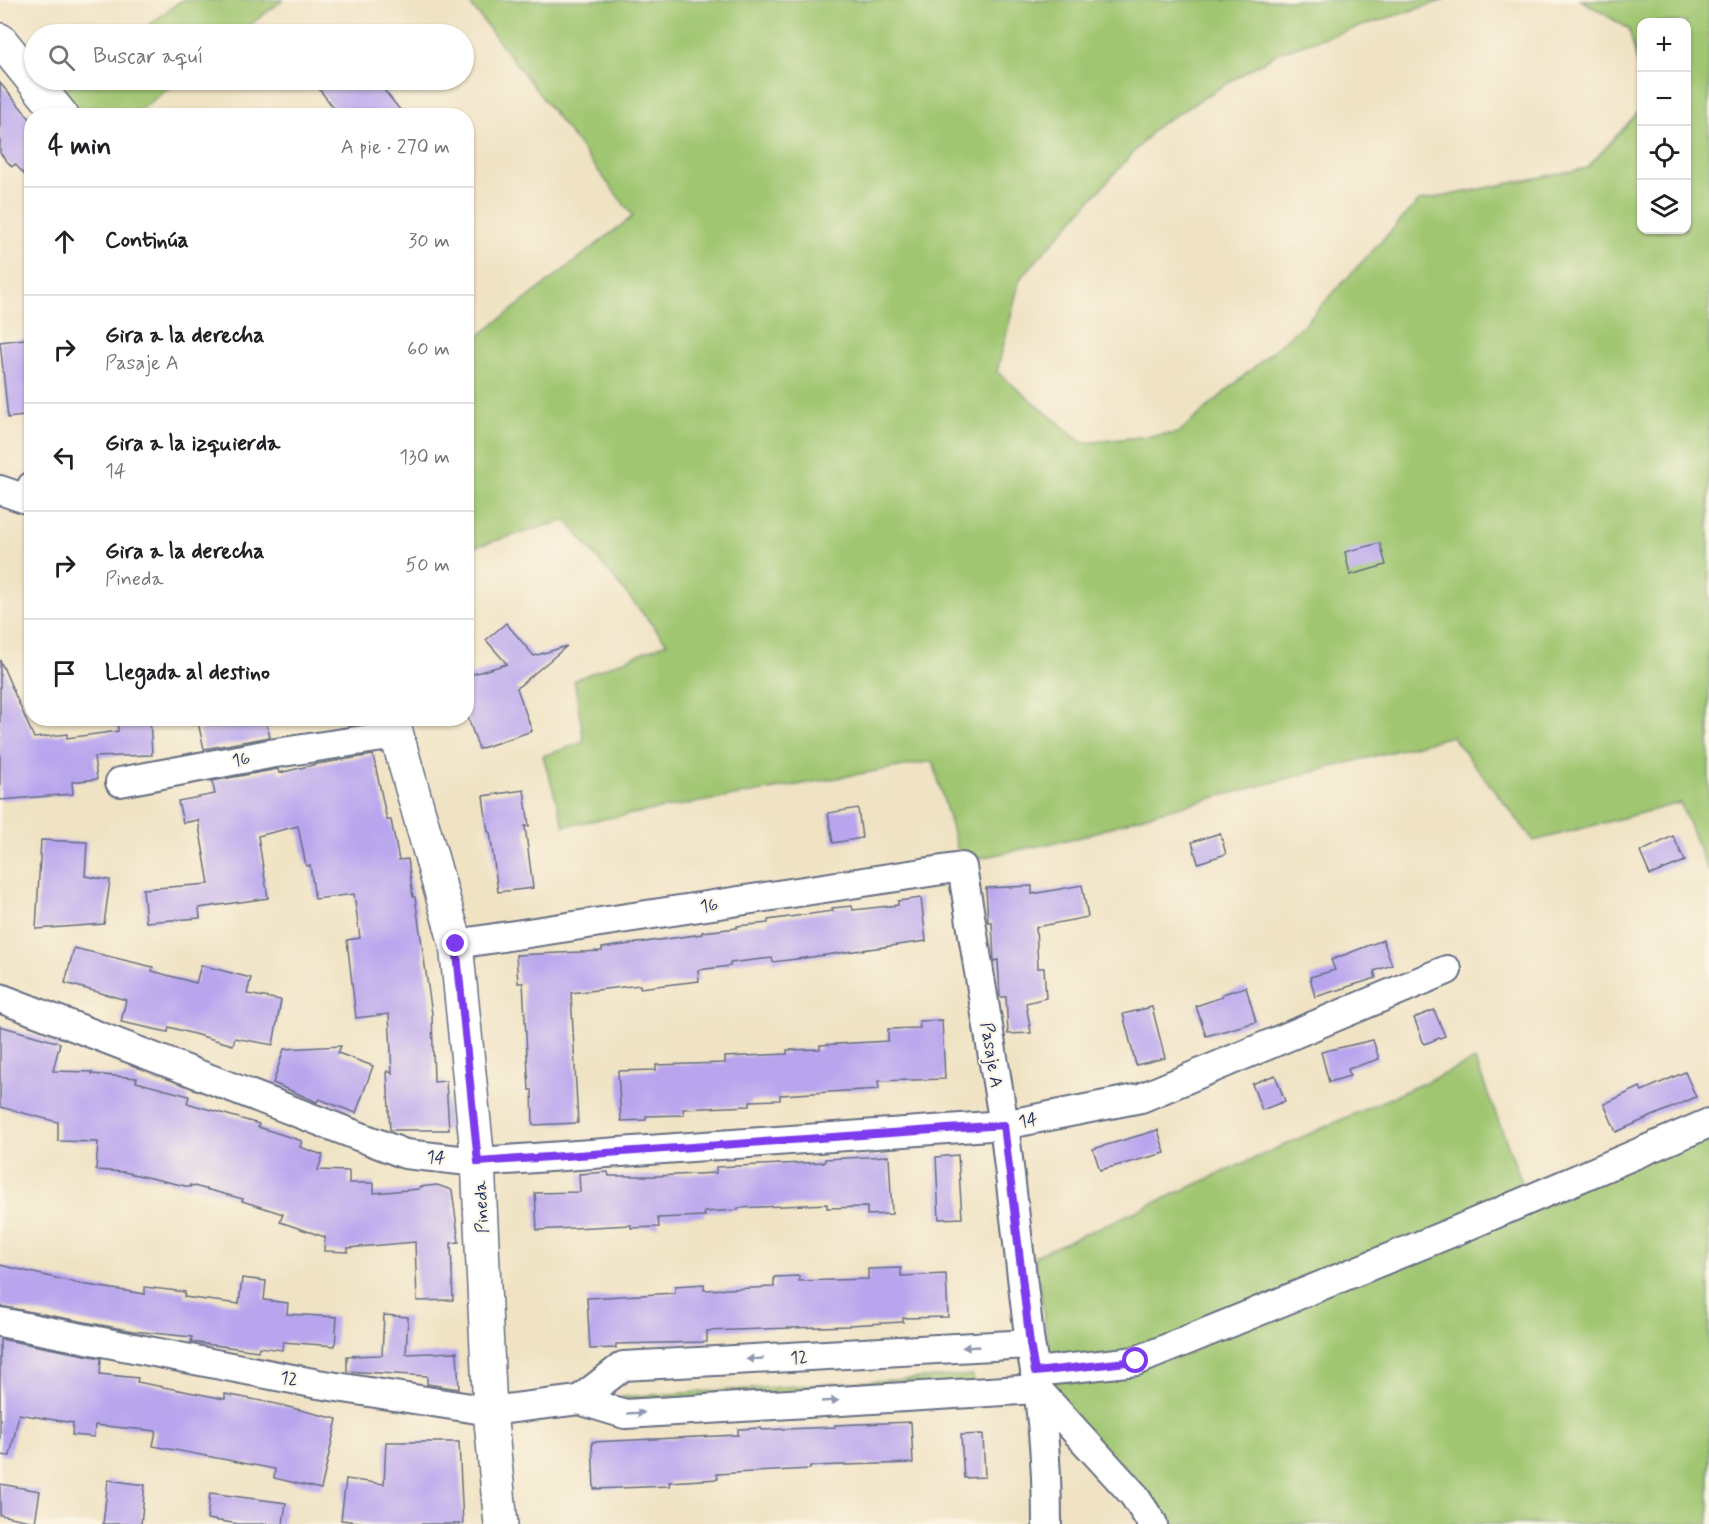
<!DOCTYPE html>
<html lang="es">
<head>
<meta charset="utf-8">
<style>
  :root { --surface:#fff; --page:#f6f6f6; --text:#202124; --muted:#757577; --line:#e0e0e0 }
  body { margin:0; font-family:Mynerve,sans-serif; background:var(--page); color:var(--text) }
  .controls { position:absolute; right:18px; top:18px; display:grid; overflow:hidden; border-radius:12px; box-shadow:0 2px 4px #0004 }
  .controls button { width:54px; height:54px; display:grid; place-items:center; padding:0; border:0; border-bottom:2px solid var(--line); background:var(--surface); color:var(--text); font:30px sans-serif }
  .stop { position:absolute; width:18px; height:18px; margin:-14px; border:4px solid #7c3aed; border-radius:50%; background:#fff }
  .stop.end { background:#7c3aed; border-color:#fff; box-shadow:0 2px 6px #0008 }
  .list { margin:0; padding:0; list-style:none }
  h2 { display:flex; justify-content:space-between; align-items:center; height:78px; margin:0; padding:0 24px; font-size:26px }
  h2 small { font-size:20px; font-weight:400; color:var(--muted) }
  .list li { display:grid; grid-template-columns:39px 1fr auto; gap:18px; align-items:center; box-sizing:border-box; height:108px; padding:0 24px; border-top:2px solid var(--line) }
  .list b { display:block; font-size:22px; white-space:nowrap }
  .list p { margin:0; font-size:20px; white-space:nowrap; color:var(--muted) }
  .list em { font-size:20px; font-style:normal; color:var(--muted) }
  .icon { flex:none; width:33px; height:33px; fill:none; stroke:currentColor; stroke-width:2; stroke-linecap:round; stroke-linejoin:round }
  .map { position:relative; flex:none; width:1709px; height:1524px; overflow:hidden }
  .search { position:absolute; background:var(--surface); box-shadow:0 2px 4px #0004; left:24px; top:24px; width:450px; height:66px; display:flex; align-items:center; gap:15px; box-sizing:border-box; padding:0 21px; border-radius:33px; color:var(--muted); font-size:22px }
  .panel { position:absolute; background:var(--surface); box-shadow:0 2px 4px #0004; left:24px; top:108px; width:450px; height:618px; border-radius:24px }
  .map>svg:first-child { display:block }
  .green { fill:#a0c671; stroke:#5e7a68; stroke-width:1.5 }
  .building { fill:#b8a5ee }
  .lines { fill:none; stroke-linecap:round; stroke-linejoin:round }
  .minor-casing { stroke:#666e82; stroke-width:32 }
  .tertiary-casing { stroke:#666e82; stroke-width:36 }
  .minor { stroke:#fff; stroke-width:28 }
  .tertiary { stroke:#fff; stroke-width:33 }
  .oneway { fill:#8d97ae }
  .route { stroke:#7c3aed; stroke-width:8 }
  .labels { text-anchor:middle; stroke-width:4.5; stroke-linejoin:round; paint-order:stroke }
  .street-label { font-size:18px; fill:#1b2f5e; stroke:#fcf5e5 }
</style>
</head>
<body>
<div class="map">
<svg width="1709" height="1524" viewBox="0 0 1709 1524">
  <rect width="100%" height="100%" fill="#fcf5e5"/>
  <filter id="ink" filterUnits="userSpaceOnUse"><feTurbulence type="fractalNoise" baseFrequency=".0167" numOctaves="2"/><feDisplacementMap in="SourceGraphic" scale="12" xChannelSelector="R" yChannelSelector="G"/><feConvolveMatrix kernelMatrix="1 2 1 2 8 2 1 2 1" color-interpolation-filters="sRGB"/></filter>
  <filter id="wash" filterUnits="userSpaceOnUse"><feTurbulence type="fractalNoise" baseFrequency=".008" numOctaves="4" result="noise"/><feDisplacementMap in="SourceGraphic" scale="24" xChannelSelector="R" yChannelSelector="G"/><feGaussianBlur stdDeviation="1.35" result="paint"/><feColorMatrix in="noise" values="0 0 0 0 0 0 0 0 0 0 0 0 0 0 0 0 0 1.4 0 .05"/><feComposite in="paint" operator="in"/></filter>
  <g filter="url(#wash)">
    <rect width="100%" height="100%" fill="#f0e3c4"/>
    <g class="green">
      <polygon points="182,0 283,0 238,34 137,34"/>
      <polygon points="467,0 1445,0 1279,52 1157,126 1020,279 997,372 1083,443 1178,433 1305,323 1419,201 1587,168 1641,109 1642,230 1686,230 1686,22 1642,22 1641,78 1629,29 1581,0 1709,0 1709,873 1680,803 1534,841 1452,736 1147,815 1081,837 961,862 933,761 564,826 543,756 584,742 574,680 667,643 566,520 467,549 467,345 633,216"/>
      <polygon points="78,80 180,80 133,115 81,115 63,91"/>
      <polygon points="1475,1060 1530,1203 1709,1134 1709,1524 1153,1524 1058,1410 1035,1256"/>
      <polygon points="972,1375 974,1384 621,1407 622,1397"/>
    </g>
    <g id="blocks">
      <g class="building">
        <polygon points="312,80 376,80 405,116 340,116"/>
        <polygon points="0,83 32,121 32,183 15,164 12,167 0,153"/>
        <polygon points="32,338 32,415 8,418 0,342"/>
        <polygon points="1380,543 1386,565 1350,575 1345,552"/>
        <polygon points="506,623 534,656 567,646 517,688 532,731 479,749 466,712 466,676 507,664 486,640"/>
        <polygon points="0,660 34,738 67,734 67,738 118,731 117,718 150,718 152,755 94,757 97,779 72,782 73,794 0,800"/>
        <polygon points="197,718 265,718 270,737 204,749"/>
        <polygon points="373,755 387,820 391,820 399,860 408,859 413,897 415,897 432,1014 434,1082 446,1081 449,1130 390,1130 387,1071 392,1073 389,1014 356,1018 347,940 360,938 354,894 315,899 310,865 306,866 298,826 258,836 268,898 199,908 200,918 146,922 143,889 209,884 198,820 183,823 178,801 215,794 212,781 278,769 279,773 317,764"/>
        <polygon points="524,790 529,826 525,826 533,888 498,892 490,832 488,832 483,796"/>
        <polygon points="858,808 862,838 833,843 828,813"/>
        <polygon points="1220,833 1226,854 1198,863 1192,842"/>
        <polygon points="1673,836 1685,861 1650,875 1640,852"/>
        <polygon points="41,840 87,842 85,876 110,880 104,924 36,929"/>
        <polygon points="1082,885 1088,917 1036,927 1038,968 1044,968 1046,998 1026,1003 1031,1033 1008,1034 1006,997 1000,997 998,960 994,961 992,922 988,922 986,888 1032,886 1032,894"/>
        <polygon points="921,898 926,941 804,958 773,962 772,958 730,963 730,966 698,970 699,981 640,988 640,985 571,993 578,1123 533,1125 532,1090 529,1090 523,983 518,983 516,955 602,951 602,948 702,934 702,932 737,928 737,926 768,923 768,920 833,911 832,908 852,906 853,910 898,905 898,901"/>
        <polygon points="1383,940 1392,965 1374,971 1376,978 1315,997 1310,977 1335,970 1331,960"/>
        <polygon points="74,948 153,967 152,971 196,983 201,965 251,978 247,994 281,1000 273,1045 235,1038 233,1045 169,1027 168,1032 121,1022 126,1000 65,983"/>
        <polygon points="1246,987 1256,1022 1206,1036 1196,1006 1222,997 1222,994"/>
        <polygon points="1152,1007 1165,1058 1136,1065 1123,1014"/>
        <polygon points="1434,1010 1445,1036 1424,1044 1414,1018"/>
        <polygon points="942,1020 945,1079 878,1081 879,1089 780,1095 780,1100 750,1101 750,1106 683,1109 684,1115 646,1116 646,1120 621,1121 618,1071 656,1070 656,1065 725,1063 725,1057 787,1054 787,1050 820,1049 820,1045 888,1041 888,1029 920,1028 919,1021"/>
        <polygon points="0,1026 60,1043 53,1071 92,1072 92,1074 137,1078 136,1082 189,1096 187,1103 259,1124 258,1127 302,1141 300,1147 323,1155 318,1170 349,1171 349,1183 374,1183 374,1193 419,1189 419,1187 437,1185 452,1190 459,1242 451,1243 453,1300 417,1301 415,1242 348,1248 348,1252 324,1251 325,1237 280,1222 283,1214 242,1201 243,1199 190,1185 190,1187 124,1172 96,1170 98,1142 58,1141 58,1122 0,1107"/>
        <polygon points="1373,1040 1379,1059 1348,1069 1350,1076 1329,1082 1321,1052"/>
        <polygon points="341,1046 338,1053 373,1066 356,1113 319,1099 317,1102 273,1083 284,1049"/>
        <polygon points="1685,1072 1696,1097 1616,1132 1604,1104 1640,1087 1642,1091"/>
        <polygon points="1275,1075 1285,1101 1262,1110 1252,1084"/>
        <polygon points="1158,1130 1165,1153 1100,1170 1093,1149"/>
        <polygon points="958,1155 962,1218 939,1219 936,1157"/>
        <polygon points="889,1156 892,1214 867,1215 867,1207 827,1208 827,1204 738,1208 738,1210 704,1212 705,1216 658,1218 659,1227 631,1228 631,1225 537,1230 535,1193 580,1192 579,1174 608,1172 609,1176 656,1176 716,1173 716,1167 825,1162 825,1159"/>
        <polygon points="0,1265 81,1284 145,1294 145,1287 185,1292 184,1297 239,1304 242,1278 266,1281 264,1300 288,1303 287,1314 337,1317 335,1346 283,1342 282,1350 259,1347 258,1351 191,1342 192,1337 133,1331 0,1306"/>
        <polygon points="901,1268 901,1276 946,1274 948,1317 903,1318 903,1322 849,1325 849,1326 707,1331 707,1342 616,1344 616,1348 590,1349 587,1298 675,1293 675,1286 704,1284 704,1290 774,1287 774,1277 799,1276 799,1281 868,1279 868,1269"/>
        <polygon points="384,1315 408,1317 406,1354 457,1352 459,1389 427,1384 427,1376 347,1371 347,1356 382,1355"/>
        <polygon points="0,1339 101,1358 100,1374 138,1378 137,1382 225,1399 225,1394 272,1403 337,1419 321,1489 274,1478 275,1469 153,1446 156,1431 95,1425 94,1437 72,1435 73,1423 19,1414 10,1456 0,1455"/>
        <polygon points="911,1422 913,1463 810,1466 810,1469 717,1474 718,1479 669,1482 670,1486 594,1489 592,1442 738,1435 738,1429 761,1428 762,1430 835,1427 835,1425"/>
        <polygon points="983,1434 985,1477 964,1478 961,1435"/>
        <polygon points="386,1442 459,1442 463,1524 374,1524 341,1520 346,1479 384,1484"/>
        <polygon points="108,1480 145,1485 141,1524 103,1524"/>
        <polygon points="0,1484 40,1491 35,1522 0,1515"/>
        <polygon points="210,1493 286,1503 283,1524 239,1524 207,1519"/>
      </g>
    </g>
  </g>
  <g filter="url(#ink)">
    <use href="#blocks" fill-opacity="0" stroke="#666e82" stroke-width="1.5"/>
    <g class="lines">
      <g class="minor-casing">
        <g id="minor">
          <polyline points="0,490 26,499 32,486"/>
          <polyline points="120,782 269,754 397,735"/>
          <path d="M456,944L962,867L1004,1125L1030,1344C1042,1401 1047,1465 1047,1524"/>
          <polyline points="0,998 405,1154 478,1162 1004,1125 1141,1098 1447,970"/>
          <polyline points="0,1322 318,1384 490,1411 579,1400 625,1414 1037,1389"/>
          <polyline points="1035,1372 1136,1361 1448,1234 1709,1123"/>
          <polyline points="1037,1389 1133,1494 1153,1524"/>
          <polyline points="579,1400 623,1366 1030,1344"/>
        </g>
      </g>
      <g class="tertiary-casing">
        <g id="tertiary">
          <polyline points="0,40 62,116"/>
          <polyline points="392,718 456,944 478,1162 490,1411 501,1524"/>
        </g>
      </g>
      <use href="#minor" class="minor"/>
      <use href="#tertiary" class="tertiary"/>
    </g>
    <defs><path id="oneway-solid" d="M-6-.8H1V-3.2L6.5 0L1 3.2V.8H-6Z" transform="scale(1.5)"/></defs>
    <g class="oneway">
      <use href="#oneway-solid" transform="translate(971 1347) rotate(177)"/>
      <use href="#oneway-solid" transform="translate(755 1359) rotate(177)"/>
      <use href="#oneway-solid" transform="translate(830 1401) rotate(-3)"/>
      <use href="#oneway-solid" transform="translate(636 1413) rotate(-3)"/>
    </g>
  </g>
  <g class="lines" filter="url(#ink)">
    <polyline class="route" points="456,944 478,1162 1004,1125 1030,1344 1035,1372 1136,1361"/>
  </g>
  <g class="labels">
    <g class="street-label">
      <text transform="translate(241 759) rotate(-11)" y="6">16</text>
      <text transform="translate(709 905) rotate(-9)" y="6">16</text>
      <text transform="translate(992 1055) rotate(81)" y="6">Pasaje A</text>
      <text transform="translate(1028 1120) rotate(-11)" y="6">14</text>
      <text transform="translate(436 1157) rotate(6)" y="6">14</text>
      <text transform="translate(481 1207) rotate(-93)" y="6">Pineda</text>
      <text transform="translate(799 1357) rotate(-3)" y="6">12</text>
      <text transform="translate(289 1378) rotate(11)" y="6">12</text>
    </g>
  </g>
</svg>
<div class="controls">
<button>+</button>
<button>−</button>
<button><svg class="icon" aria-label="locate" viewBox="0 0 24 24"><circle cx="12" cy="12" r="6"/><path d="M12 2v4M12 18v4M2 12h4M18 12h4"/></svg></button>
<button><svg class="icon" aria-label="layers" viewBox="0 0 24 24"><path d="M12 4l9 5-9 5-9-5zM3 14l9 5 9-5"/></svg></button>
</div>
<div class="stop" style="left:1136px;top:1361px"></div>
<div class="stop end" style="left:456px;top:944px"></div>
<div class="search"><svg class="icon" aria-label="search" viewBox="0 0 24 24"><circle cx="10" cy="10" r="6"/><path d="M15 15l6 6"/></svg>Buscar aquí</div>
<section class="panel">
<h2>4 min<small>A pie · 270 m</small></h2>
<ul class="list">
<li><svg class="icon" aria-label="ahead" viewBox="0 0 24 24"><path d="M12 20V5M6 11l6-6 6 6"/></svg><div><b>Continúa</b></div><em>30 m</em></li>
<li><svg class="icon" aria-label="right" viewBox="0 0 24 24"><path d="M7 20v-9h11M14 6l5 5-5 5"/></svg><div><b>Gira a la derecha</b><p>Pasaje A</p></div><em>60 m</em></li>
<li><svg class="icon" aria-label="left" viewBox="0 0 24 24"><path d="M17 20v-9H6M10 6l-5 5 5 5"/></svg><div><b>Gira a la izquierda</b><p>14</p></div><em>130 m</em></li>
<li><svg class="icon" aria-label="right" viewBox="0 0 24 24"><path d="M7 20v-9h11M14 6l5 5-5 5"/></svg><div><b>Gira a la derecha</b><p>Pineda</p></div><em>50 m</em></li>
<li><svg class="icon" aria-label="arrive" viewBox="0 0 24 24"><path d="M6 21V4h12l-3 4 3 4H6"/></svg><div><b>Llegada al destino</b></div></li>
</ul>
</section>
</div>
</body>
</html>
